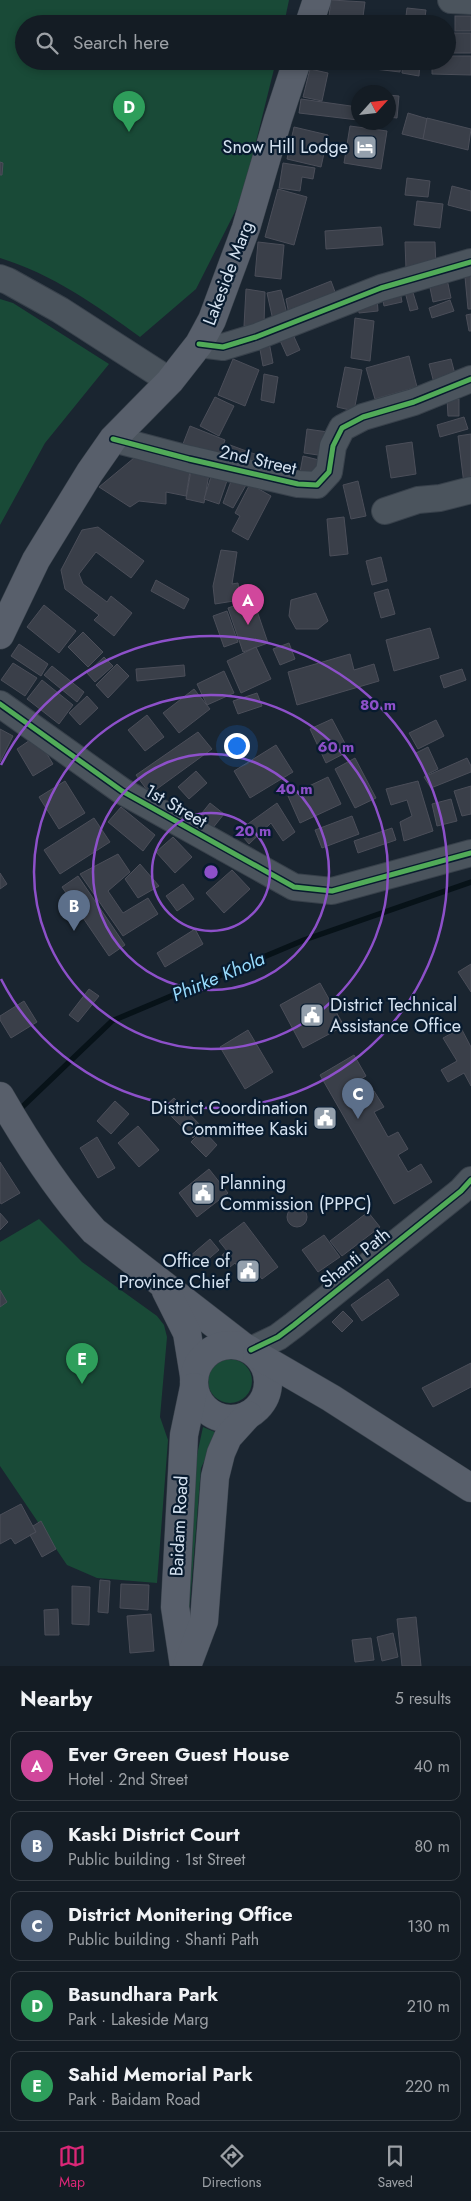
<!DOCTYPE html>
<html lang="en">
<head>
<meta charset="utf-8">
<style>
  :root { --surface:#141c24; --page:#1d252c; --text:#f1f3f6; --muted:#9da1a6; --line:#333a41; --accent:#db2777 }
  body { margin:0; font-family:Jost,sans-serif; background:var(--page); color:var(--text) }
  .compass { position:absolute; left:351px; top:85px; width:45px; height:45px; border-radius:50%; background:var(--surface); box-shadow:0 2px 8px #0003; rotate:63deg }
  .you { position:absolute; left:236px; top:745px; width:18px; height:18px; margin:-12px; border:4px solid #fff; border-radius:50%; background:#1a73e8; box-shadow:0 0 0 8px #1a73e833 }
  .badge { display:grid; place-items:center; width:32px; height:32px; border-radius:50%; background:var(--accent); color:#fff; font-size:16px; font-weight:700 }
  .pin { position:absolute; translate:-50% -41px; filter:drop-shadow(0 1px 2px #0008) }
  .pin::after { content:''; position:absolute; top:26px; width:18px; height:15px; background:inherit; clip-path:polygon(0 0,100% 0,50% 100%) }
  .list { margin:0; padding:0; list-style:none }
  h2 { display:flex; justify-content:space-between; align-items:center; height:65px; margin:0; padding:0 20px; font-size:21px }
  h2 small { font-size:16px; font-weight:400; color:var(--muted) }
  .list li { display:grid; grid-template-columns:32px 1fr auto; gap:15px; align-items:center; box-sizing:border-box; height:70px; margin:0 10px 10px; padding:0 10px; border:1px solid var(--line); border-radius:10px }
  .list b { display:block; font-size:19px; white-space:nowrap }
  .list p { margin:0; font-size:16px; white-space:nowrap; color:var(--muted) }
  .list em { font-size:16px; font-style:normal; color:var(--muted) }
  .icon { flex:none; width:28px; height:28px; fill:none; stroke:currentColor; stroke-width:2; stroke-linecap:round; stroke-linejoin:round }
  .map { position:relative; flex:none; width:471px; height:1666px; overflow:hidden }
  .search { position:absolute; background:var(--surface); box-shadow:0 2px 8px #0003; left:15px; right:15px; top:15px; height:55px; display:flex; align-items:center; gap:12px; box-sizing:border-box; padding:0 18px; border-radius:28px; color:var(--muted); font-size:19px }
  .sheet { height:465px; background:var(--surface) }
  nav { display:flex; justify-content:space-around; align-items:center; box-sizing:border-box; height:70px; border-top:1px solid var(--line); background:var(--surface); font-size:14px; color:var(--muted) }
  nav a { display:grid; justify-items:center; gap:2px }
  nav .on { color:var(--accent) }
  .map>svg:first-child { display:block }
  .green { fill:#194a37 }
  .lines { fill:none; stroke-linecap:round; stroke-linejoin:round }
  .stream { stroke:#071218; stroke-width:5.5 }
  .building { fill:#3a3f49; stroke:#4b4e59 }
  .minor-casing { stroke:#38414b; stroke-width:28 }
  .major-casing { stroke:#38414b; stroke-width:29 }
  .minor { stroke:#4b545d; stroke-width:26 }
  .major { stroke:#585f6b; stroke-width:28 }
  .cycleway-casing { stroke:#081b2f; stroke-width:8 }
  .cycleway { stroke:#51ab58; stroke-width:5 }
  .ring { fill:none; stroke:#8d50c9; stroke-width:2.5 }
  .labels { text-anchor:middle; stroke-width:4.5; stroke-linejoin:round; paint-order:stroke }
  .poi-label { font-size:18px; fill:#d5e2f0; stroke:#081b2f; text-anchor:end }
  .street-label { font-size:18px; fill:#d5e2f0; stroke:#081b2f }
  .water-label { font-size:19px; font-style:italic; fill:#98dcfe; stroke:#081b2f }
  .centre { fill:#8d50c9; stroke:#081b2f; stroke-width:2.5 }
  .ring-label { font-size:15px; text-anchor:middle; font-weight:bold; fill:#8d50c9; stroke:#081b2f; stroke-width:4.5; stroke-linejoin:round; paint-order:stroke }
</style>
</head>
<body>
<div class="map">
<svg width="471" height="1666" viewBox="0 0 471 1666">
  <rect width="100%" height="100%" fill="#1a2530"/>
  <g class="green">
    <path d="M0,0H289L284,24H24V61H276L242,198L196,289L140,337C96,305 52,274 0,258Z"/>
    <polygon points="0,299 13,303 109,364 45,443 0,525"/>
    <polygon points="39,1219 82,1262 157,1316 164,1325 167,1337 160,1417 168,1440 157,1583 97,1578 67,1565 0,1466 0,1242"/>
    <circle cx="230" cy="1381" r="22"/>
    <polygon points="203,1427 222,1435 208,1453 201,1468 188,1627 186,1627 197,1455"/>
  </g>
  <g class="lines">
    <polyline class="stream" points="18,1111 112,1021 304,940 471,882"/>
  </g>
  <g class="building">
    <polygon points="331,0 365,2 362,24 328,24"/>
    <polygon points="407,8 426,10 424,24 405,24"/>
    <rect x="455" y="16" width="16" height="15"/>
    <rect x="447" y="33" width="24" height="20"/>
    <polygon points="447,56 471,56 471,75 432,74 432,61 447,61"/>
    <polygon points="319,61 360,61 358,69"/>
    <polygon points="367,61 401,61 400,72 366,68"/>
    <polygon points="403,61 420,61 419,76 402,73"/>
    <polygon points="310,69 328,73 322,101 303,97"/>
    <polygon points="388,95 399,96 397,118 388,117"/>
    <polygon points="301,99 358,107 358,120 299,113"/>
    <polygon points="408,113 428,119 423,139 402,134"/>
    <polygon points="427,118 471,129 468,150 423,139"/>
    <polygon points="350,126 387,131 381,169 344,163"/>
    <polygon points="294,127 328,135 321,167 287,159"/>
    <polygon points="0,162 3,163 2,175 0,175"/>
    <polygon points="283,163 315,168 313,179 302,177 300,191 279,188"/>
    <polygon points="407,178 430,181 428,197 405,195"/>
    <polygon points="452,186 471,191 471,211 448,205"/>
    <polygon points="278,189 307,197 294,245 265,237"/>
    <polygon points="417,201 443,204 440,228 414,225"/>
    <polygon points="381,227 383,245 326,249 325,231"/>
    <polygon points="258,242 284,245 281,279 255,276"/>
    <polygon points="405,242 435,242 436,268 406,269"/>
    <polygon points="471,276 471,309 468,309 465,277"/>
    <polygon points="447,279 451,298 433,302 429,283"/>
    <polygon points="331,281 338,300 290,319 286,299"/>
    <polygon points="411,286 418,309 410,311 404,288"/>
    <polygon points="246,289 265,292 264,324 244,326"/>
    <polygon points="281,290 289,322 274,325 267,293"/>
    <polygon points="400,291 402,302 384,306 382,295"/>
    <polygon points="377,297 378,311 359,313 358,298"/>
    <polygon points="450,300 454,311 432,318 429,308"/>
    <polygon points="471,314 471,331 469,331 466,315"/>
    <polygon points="355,318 374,321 370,361 351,358"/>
    <polygon points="291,330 300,350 287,356 278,336"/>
    <polygon points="269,342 273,363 263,366 259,344"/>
    <polygon points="409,356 417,387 375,399 366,368"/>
    <polygon points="233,359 259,370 245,406 218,395"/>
    <polygon points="451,359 456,378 434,383 429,364"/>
    <polygon points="345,367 362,370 354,411 337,407"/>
    <polygon points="264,374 278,377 274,403 261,400"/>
    <polygon points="215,397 234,406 219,436 200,426"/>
    <polygon points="447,399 459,399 459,416 448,416"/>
    <polygon points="464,417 468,429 440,437 437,425"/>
    <polygon points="190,426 225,440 217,463 181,449"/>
    <polygon points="307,429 328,432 325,456 304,453"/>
    <polygon points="471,434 471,484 464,484 458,436"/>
    <polygon points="412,442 416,474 391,478 386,446"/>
    <polygon points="230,445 260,456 256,468 225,457"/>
    <polygon points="303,456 323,461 319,476 300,472"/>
    <polygon points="134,458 191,465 186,496 166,492 166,504 139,501 130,507 99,487"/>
    <polygon points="192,464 210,468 204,503 186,499"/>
    <polygon points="214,467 230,472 219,504 204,499"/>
    <polygon points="234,473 250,478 233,508 223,503"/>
    <polygon points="358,481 366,516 351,519 343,485"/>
    <polygon points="250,484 271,496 248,540 232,531 240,516 235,513"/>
    <polygon points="344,517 348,554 330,556 327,519"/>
    <polygon points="98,527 144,561 131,578 96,552 79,574 83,584 107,602 111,596 132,613 114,636 94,620 99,615 65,589 61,570 82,530"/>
    <polygon points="221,550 237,552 232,584 238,583 240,600 215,604 213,586"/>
    <polygon points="381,557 387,581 372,585 366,561"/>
    <polygon points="156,580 189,599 184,609 151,591"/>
    <polygon points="388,589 395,614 381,618 374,593"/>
    <polygon points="316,593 328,621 318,629 296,629 289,616 291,600"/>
    <polygon points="253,599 268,643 243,652 228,608"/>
    <polygon points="44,605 76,631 59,653 27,627"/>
    <polygon points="227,611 238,642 224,647 213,616"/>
    <polygon points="430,628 439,658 394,671 386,640"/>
    <polygon points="83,632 103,652 88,667 68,647"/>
    <polygon points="289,643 295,659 280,665 273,649"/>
    <polygon points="19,644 48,664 41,676 11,656"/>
    <polygon points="256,647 271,679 241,693 227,661"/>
    <polygon points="350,654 354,670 374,664 379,681 297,705 288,672"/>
    <polygon points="104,657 113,666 95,682 87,673"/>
    <polygon points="13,663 37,678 25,696 1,680"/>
    <polygon points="117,664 129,676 108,698 96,685"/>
    <polygon points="184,665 185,676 137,681 136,669"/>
    <polygon points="52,666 84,692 77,702 44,675"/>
    <polygon points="462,669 466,680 444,688 440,676"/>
    <polygon points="224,671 234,693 207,705 197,684"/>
    <polygon points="42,680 73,705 59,724 27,699"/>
    <polygon points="194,689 210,709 179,733 163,713"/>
    <polygon points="257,693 262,706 238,714 233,701"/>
    <polygon points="87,696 98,708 80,725 69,713"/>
    <polygon points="147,715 164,737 145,751 128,730"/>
    <polygon points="332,719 349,751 326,763 310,729"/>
    <polygon points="436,720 444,736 418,749 409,733"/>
    <polygon points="0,729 13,736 0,762"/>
    <polygon points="198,732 212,749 150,794 136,775"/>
    <polygon points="36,736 53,764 33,776 17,749"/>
    <polygon points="276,745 293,772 250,798 234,771"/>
    <polygon points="428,747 438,769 426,775 416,753"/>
    <polygon points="355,758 376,798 355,808 335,769"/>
    <polygon points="467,758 471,766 471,772 431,788 424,777"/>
    <polygon points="196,771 207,783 189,799 178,787"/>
    <polygon points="328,777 341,804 300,823 288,796"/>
    <polygon points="65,781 85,813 59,829 39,797"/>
    <polygon points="418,781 433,831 404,841 400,822 412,816 407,800 391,805 386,789"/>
    <polygon points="471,786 471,814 462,816 454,791"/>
    <polygon points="451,799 457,821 437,826 432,804"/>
    <polygon points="210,803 224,814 212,829 198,818"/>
    <polygon points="277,803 295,832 283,841 271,823 249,844 238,831"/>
    <polygon points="121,807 155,835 143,851 108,822"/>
    <polygon points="352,816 359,834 322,848 315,830"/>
    <polygon points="94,818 110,842 60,874 44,850"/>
    <polygon points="392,828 396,840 358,853 354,841"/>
    <polygon points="173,837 192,857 175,873 156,852"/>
    <polygon points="118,854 130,872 108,891 123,913 148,898 158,914 123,936 80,874"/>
    <polygon points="140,864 159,886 138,898 125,879"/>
    <polygon points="232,870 250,889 224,913 206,893"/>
    <polygon points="0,873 7,884 0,889"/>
    <polygon points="78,876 125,945 109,956 62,887"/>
    <polygon points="183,884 194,899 177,911 166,896"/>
    <polygon points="195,929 203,944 165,967 157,953"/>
    <polygon points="471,964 471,992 458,972"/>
    <polygon points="320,983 344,1026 303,1048 280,1005"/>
    <polygon points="89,989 99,996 78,1022 69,1015"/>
    <polygon points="24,1001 37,1022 11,1038 0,1020 0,1016"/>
    <polygon points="461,1028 471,1047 471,1086 464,1073 448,1082 441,1070 457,1061 443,1038"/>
    <polygon points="248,1030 273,1072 245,1089 220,1047"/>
    <polygon points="354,1055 366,1076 356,1082 365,1096 374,1091 384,1107 374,1112 388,1137 398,1132 408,1149 398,1155 408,1172 421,1164 432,1182 394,1204 320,1075"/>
    <polygon points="174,1098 203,1128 193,1138 163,1108"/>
    <polygon points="115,1101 129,1114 111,1134 97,1121"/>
    <polygon points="138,1126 159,1150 139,1167 118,1143"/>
    <polygon points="203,1130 217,1145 206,1157 191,1142"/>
    <polygon points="97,1137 115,1168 98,1178 80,1148"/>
    <polygon points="0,1162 20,1193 1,1204 0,1202"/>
    <polygon points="209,1169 228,1193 197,1217 179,1193"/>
    <circle cx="297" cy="1217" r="10"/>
    <polygon points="368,1212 380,1227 342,1256 330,1241"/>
    <polygon points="0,1213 8,1222 0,1230"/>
    <polygon points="244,1222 278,1267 262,1279 254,1269 245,1276 235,1263 230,1267 222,1255 227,1251 219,1241"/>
    <polygon points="324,1235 340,1257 318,1272 302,1250"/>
    <polygon points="210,1239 219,1250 198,1268 189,1257"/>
    <polygon points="388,1279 399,1295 362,1321 351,1305"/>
    <polygon points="0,1290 7,1302 0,1307"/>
    <polygon points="343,1311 353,1321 342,1332 332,1322"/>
    <polygon points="471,1363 471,1387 433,1407 422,1388"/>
    <polygon points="21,1504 36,1532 15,1544 11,1538 0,1544 0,1515"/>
    <polygon points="41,1521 56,1549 42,1557 30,1535 36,1532 33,1526"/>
    <polygon points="100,1580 110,1581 108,1613 98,1612"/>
    <polygon points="121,1584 149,1585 148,1610 120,1608"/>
    <polygon points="72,1586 90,1587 89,1625 72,1624"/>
    <polygon points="58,1609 59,1635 45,1635 44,1610"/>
    <polygon points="151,1614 154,1651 130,1653 127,1616"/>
    <polygon points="416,1617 421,1666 402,1666 397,1619"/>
    <polygon points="393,1633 398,1657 382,1661 377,1637"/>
    <polygon points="371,1638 374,1660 355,1662 352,1640"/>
  </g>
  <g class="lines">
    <g class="minor-casing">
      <g id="minor">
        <polyline points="451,0 471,1"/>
        <polyline points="0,278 8,281 60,310 170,381"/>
        <polyline points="199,344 223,347 256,337 381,288 471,262"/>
        <polyline points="113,439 189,459 298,484 317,485 329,472 333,446 342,428 363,417 414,402 471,379"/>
        <polyline points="385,511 418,500 440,498 471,490"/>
        <polyline points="0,704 122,791 294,887 332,891 471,853"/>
        <polyline points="251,1350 278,1337 294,1325 461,1191 471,1180"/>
      </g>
    </g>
    <g class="major-casing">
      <g id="major">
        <polyline points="309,24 317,0"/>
        <polyline points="0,635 36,560 90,472 113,439 170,381 199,344 212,320 246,228 278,119 297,61"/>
        <path d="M0,1096C27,1143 57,1190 94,1231L244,1347"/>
        <polyline points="166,1291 187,1333 194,1376"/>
        <circle cx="231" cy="1382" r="37"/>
        <polyline points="257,1355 331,1398 471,1488"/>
        <polyline points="184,1666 175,1607 184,1435 194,1387"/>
        <polyline points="187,1666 204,1621 215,1477 221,1453 228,1437 248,1415"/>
      </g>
    </g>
    <use href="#minor" class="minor"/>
    <use href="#major" class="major"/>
    <g class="cycleway-casing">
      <g id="cycleway">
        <polyline points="199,344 223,347 256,337 381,288 471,262"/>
        <polyline points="113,439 189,459 298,484 317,485 329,472 333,446 342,428 363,417 414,402 471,379"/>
        <polyline points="0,704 122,791 294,887 332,891 471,853"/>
        <polyline points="251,1350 278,1337 294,1325 461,1191 471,1180"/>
      </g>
    </g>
    <use href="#cycleway" class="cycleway"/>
  </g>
  <g class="ring">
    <circle cx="211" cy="872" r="59"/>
    <circle cx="211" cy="872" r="118"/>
    <circle cx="211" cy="872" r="177"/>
    <path d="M1 765A236 236 0 1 1 1 979"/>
  </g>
  <defs>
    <g id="hotel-square" transform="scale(1.25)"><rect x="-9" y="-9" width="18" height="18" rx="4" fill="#94a0ad" stroke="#081b2f"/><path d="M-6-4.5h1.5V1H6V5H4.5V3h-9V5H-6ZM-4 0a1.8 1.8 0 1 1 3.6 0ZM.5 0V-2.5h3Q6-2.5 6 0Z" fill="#fff"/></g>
    <g id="civic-square" transform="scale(1.25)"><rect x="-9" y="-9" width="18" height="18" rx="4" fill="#94a0ad" stroke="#081b2f"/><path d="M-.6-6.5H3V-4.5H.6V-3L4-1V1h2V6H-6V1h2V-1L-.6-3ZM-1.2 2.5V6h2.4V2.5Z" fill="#fff"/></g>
  </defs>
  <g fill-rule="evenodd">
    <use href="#hotel-square" x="365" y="147"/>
    <use href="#civic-square" x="312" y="1015"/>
    <use href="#civic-square" x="325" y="1118"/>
    <use href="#civic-square" x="203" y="1193"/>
    <use href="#civic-square" x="248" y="1271"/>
  </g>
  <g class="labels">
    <g class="poi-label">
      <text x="348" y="153">Snow Hill Lodge</text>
      <text x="330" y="1011" text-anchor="start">District Technical<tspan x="330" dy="21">Assistance Office</tspan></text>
      <text x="308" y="1114">District Coordination<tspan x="308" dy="21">Committee Kaski</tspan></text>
      <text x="220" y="1189" text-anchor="start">Planning<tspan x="220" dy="21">Commission (PPPC)</tspan></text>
      <text x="230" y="1267">Office of<tspan x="230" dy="21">Province Chief</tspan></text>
    </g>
    <g class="street-label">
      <text transform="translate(228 273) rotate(-69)" y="6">Lakeside Marg</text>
      <text transform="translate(258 460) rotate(13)" y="6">2nd Street</text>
      <text transform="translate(176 806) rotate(30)" y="6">1st Street</text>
      <text transform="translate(355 1258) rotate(-39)" y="6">Shanti Path</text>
      <text transform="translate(179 1526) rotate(-87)" y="6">Baidam Road</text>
    </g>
    <g class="water-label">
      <text transform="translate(218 976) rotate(-23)" y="7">Phirke Khola</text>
    </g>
  </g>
  <circle cx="211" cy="872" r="8" class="centre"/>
  <g class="ring-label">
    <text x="378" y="710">80 m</text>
    <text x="336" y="752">60 m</text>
    <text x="294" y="794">40 m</text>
    <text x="253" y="836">20 m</text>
  </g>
</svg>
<svg class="compass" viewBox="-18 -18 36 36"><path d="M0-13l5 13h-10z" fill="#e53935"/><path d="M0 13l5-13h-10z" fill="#9da1a6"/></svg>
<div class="you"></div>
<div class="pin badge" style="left:248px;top:625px;background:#d1479c">A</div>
<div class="pin badge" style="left:74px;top:931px;background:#5c6f8a">B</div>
<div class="pin badge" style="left:358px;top:1119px;background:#5c6f8a">C</div>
<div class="pin badge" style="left:129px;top:132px;background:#2e9e5b">D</div>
<div class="pin badge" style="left:82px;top:1384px;background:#2e9e5b">E</div>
<div class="search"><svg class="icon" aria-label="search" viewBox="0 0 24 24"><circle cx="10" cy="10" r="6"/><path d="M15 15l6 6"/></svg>Search here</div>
</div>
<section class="sheet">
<h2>Nearby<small>5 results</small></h2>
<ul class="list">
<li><span class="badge" style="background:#d1479c">A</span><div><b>Ever Green Guest House</b><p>Hotel · 2nd Street</p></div><em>40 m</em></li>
<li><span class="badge" style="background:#5c6f8a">B</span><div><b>Kaski District Court</b><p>Public building · 1st Street</p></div><em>80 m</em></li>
<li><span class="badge" style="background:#5c6f8a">C</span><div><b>District Monitering Office</b><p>Public building · Shanti Path</p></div><em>130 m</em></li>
<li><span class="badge" style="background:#2e9e5b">D</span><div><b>Basundhara Park</b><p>Park · Lakeside Marg</p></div><em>210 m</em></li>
<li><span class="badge" style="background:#2e9e5b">E</span><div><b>Sahid Memorial Park</b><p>Park · Baidam Road</p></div><em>220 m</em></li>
</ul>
</section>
<nav>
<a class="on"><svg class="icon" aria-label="map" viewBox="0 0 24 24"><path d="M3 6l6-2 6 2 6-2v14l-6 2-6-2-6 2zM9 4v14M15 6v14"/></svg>Map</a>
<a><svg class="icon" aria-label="directions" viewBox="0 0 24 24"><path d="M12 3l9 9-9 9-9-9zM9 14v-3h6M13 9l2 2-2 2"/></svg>Directions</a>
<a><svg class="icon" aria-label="saved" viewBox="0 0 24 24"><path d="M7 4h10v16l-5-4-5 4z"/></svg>Saved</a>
</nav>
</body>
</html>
